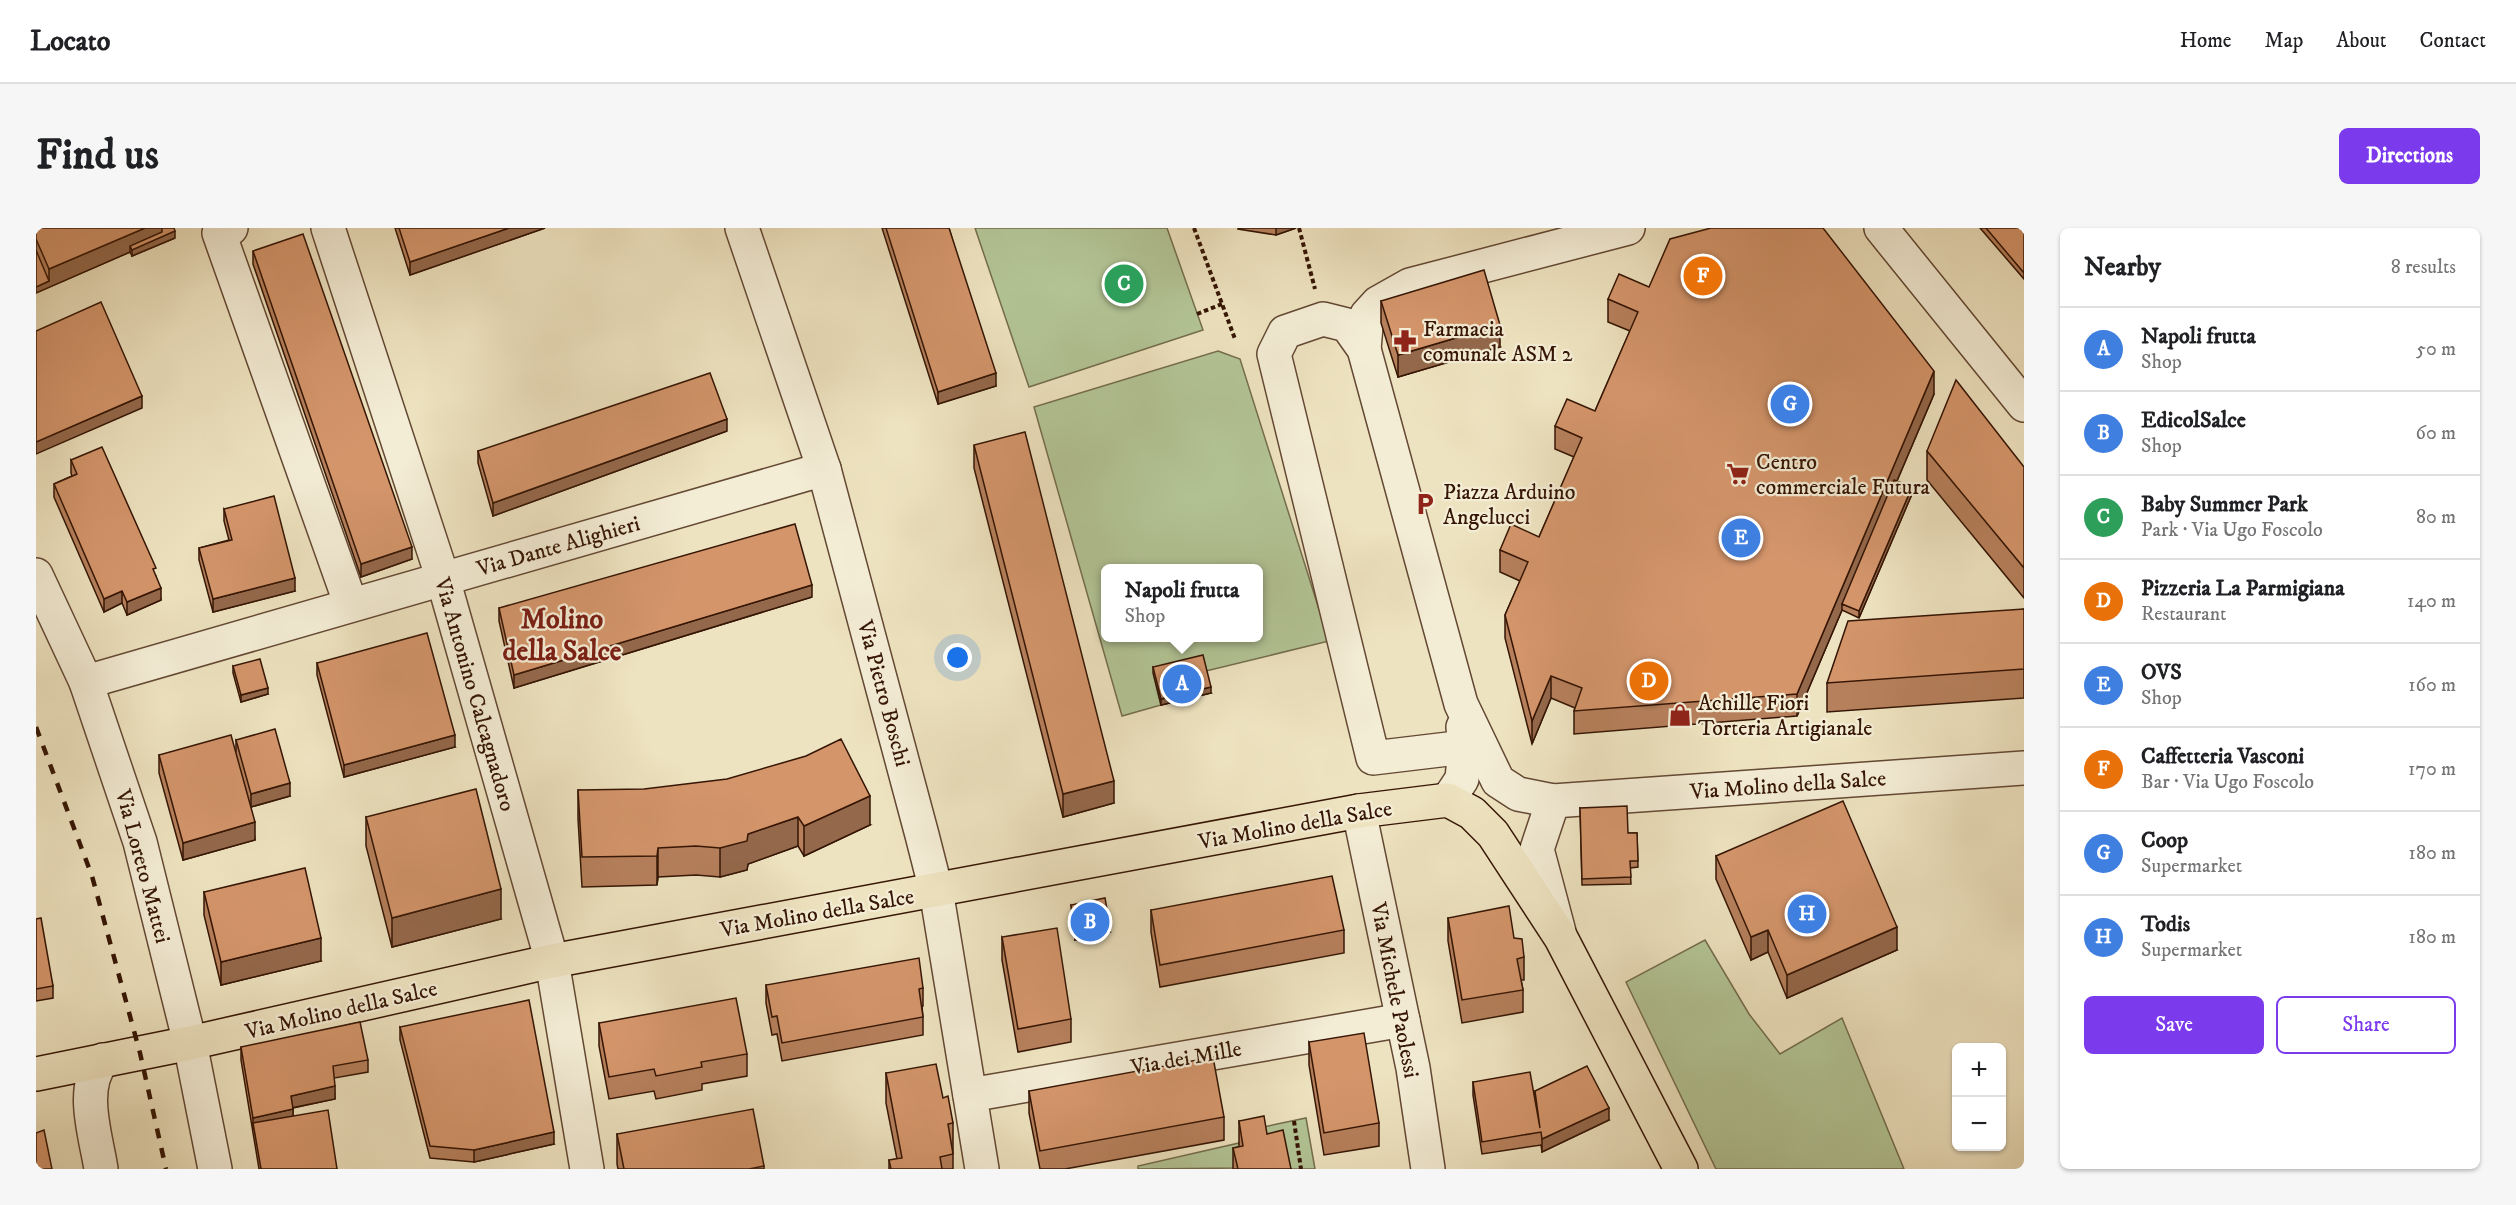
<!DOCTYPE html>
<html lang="en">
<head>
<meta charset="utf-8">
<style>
  :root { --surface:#fff; --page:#f6f6f6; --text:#202124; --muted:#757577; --line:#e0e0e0; --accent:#7c3aed }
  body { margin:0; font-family:"IM FELL DW Pica",serif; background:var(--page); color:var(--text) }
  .controls { position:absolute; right:18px; bottom:18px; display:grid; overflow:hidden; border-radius:9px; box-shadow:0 2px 4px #0004 }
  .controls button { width:54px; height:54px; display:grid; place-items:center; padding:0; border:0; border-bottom:2px solid var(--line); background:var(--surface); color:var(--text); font:30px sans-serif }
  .you { position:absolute; left:922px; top:430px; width:21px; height:21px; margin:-15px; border:4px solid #fff; border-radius:50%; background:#1a73e8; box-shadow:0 0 0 9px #1a73e833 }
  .badge { display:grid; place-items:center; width:39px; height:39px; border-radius:50%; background:var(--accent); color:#fff; font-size:20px; font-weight:700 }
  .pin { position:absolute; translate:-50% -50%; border:3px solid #fff; box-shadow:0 2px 6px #0006 }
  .popup { position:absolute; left:1065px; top:336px; width:162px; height:78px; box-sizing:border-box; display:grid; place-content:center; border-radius:9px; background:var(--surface); filter:drop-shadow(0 2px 4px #0005); font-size:20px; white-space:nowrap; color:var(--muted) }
  .popup b { font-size:22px; color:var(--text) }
  .popup::after { content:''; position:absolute; left:50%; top:100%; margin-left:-12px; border:12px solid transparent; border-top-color:var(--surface) }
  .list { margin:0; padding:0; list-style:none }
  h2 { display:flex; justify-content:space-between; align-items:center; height:78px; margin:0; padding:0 24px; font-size:26px }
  h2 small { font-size:20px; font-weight:400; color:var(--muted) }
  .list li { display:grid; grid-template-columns:39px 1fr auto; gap:18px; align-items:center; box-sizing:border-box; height:84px; padding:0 24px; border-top:2px solid var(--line) }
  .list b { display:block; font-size:22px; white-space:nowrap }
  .list p { margin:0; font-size:20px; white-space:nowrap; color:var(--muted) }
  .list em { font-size:20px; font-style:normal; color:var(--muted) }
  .actions { display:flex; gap:12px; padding:18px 24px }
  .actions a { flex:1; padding:14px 0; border:2px solid var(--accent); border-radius:9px; text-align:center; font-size:21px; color:var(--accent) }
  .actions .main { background:var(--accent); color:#fff }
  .map { position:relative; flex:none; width:1988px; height:941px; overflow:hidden; border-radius:9px }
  header { display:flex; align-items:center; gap:36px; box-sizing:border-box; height:84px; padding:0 30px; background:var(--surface); border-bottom:2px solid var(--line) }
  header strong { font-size:28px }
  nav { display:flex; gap:33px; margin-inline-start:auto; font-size:21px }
  .intro { display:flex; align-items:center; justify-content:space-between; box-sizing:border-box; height:144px; padding:0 36px }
  h1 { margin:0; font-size:42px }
  .button { padding:15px 27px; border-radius:9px; background:var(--accent); color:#fff; font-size:21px; font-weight:700 }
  main { display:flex; gap:36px; padding:0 36px }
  aside { flex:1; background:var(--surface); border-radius:9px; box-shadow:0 2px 4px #0004 }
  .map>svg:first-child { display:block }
  .green { fill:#b3c596; stroke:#746d4d; stroke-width:1.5; fill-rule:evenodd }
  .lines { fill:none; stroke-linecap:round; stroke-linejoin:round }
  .minor-casing { stroke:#634833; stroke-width:36 }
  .major-casing { stroke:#351504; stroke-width:36 }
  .path { stroke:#351504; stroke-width:4; stroke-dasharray:4.5 3; stroke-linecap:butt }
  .minor { stroke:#f4edd6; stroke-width:33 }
  .major { stroke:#eee3c0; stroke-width:33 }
  .rail { stroke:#351504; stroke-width:4.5; stroke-dasharray:10 10; stroke-linecap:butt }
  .wall { fill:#b6805c; stroke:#351504; stroke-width:1.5 }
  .shaded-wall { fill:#94684b; stroke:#351504; stroke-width:1.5 }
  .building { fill:#d4956b; stroke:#351504; stroke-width:1.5 }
  .labels { text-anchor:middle; stroke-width:4.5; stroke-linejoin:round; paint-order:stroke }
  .poi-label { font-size:22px; fill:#351504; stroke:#f4edd6; text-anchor:start }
  .street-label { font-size:22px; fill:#351504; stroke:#f4edd6 }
  .district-label { font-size:28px; font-weight:bold; fill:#7a1f14; stroke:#f4edd6 }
</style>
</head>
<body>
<header>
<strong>Locato</strong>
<nav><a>Home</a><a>Map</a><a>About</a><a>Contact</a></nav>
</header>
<div class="intro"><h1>Find us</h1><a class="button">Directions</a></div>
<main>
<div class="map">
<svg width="1988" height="941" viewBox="0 0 1988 941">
  <rect width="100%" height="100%" fill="#eee3c0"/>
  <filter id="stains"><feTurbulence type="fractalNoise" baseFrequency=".00333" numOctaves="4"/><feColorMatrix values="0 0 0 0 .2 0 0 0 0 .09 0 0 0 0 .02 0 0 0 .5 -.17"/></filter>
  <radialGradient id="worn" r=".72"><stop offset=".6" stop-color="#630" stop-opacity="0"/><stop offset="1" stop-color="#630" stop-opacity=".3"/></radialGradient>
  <g class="green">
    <polygon points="939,0 1131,0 1167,102 993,159"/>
    <path d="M1182,123L1204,131L1293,413L1170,443L1118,445L1125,477L1086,488L998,179ZM1070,340H1222V410H1070Z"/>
    <polygon points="1669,712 1713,786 1744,826 1806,790 1868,941 1680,941 1590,754"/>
    <polygon points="1270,890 1279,941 1250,941 1213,902"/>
    <polygon points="1203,915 1207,940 1102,941 1102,938"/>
  </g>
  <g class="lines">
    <g class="minor-casing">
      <g id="minor">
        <polyline points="195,0 183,5 315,377"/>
        <polyline points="292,0 407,351 516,733 551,941"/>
        <polyline points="706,0 788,241 886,607 900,662 946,941"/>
        <polyline points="1845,0 1988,177"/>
        <polyline points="1328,121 1331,87 1342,75 1374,57 1592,0"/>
        <polyline points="0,347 50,454 104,614 154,815 179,941"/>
        <polyline points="50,454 788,241"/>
        <polyline points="1429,519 1337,530 1238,126 1249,104 1287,91 1311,97 1328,121 1425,476 1462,553 1482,566 1517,573 1988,540"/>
        <polyline points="1412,572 1426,551 1429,519 1427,499"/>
        <polyline points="1517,573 1501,621 1523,704"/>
        <polyline points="1323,583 1377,840 1392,941"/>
        <polyline points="934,867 1367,792"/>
        <path d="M65,941C60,908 43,860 67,832"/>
      </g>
    </g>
    <g class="major-casing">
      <polyline id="major" points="0,846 154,815 516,733 1323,583 1412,572 1436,585 1457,606 1525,710 1645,941"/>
    </g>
    <g class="path">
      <polyline points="1158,0 1199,111"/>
      <polyline points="1263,0 1279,61"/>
      <polyline points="1161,86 1186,76"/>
      <polyline points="1258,893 1265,941"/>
    </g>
    <use href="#minor" class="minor"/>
    <use href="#major" class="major"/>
    <polyline class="rail" points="0,499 56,648 104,825 130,941"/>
  </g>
  <g class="wall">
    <polygon points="0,0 139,10 96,28 94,24 0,65"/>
    <polygon points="359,0 509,0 374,47"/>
    <polygon points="846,0 913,0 960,158 902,176"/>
    <polygon points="1202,0 1260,0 1240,7 1202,1"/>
    <polygon points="1944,0 1988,0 1988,51"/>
    <polygon points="217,23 376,331 325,349 217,36"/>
    <polygon points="1613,59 1898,166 1861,253 1876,266 1823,390 1806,382 1761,488 1538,506 1538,483 1539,480 1515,470 1496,516 1469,410 1469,387 1484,353 1464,344 1464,322 1503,309 1538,229 1519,221 1519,198 1559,183 1594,103 1572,94 1572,71"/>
    <polygon points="1345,73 1464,119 1362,149 1345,95"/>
    <polygon points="691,203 457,288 442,235 442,223"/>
    <polygon points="938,217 1078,575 1027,589 938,240"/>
    <polygon points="1891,223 1988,239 1988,370 1891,252"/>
    <polygon points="35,232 120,348 125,372 91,387 86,375 68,384 18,269 18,256 36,248 35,245"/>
    <polygon points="188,281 259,363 177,384 163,332 163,320 193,312 188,293"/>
    <polygon points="776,369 478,460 463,393 463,380"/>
    <polygon points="1988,381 1988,470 1791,484 1791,455"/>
    <polygon points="281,435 419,519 308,549 281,447"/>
    <polygon points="197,438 232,466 205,474 197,445"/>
    <polygon points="1117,439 1175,465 1125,477 1117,445"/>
    <polygon points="200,512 254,568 215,579 219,612 147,632 123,545 123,527 200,523"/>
    <polygon points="542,562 834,597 768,628 762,618 712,636 711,642 684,649 660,647 622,649 621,657 546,659 542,591"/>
    <polygon points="1544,580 1592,605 1601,605 1602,639 1594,640 1595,656 1546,657"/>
    <polygon points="330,589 465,691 356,719 330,618"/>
    <polygon points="1680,628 1861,722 1751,770 1732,724 1715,732 1680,651"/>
    <polygon points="168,664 285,733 185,757 168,687"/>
    <polygon points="1035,677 1074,704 1039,712"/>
    <polygon points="1115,682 1308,702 1308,725 1124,759 1115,704"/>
    <polygon points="1412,690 1478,710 1488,729 1488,752 1485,752 1487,762 1487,784 1426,795 1412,713"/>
    <polygon points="0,691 17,758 17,770 0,773"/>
    <polygon points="966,709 1035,791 1035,814 982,824 966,732"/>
    <polygon points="730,757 887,760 887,778 886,778 887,789 887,807 746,833 741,806 736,807 730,775"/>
    <polygon points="563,795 711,826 711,848 666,856 666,862 620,871 618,863 573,871 563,818"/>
    <polygon points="364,799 518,916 438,934 394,930 364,812"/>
    <polygon points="1273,814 1343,895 1343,918 1288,927 1273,837"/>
    <polygon points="205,819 332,832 332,844 298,850 299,871 257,880 257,888 301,941 223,941 205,832"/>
    <polygon points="850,845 907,870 917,895 917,941 853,941 853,932 861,931 850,875"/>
    <polygon points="1437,854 1499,876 1499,863 1573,892 1506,924 1505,917 1446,926 1437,867"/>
    <polygon points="993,863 1188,889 1188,912 1029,941 1004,941 993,885"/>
    <polygon points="1203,893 1231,906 1255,941 1197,941 1197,920 1203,919"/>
    <polygon points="581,906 728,938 728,941 582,941 581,936"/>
  </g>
  <g class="shaded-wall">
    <polygon points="109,0 126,0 139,3 139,10 96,28 96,22 94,18 94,24 0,65 0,59 13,53 13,41"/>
    <polygon points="473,0 509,0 374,47 374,34"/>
    <polygon points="1240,0 1260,0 1240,7"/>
    <polygon points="1464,97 1464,119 1362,149 1362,127"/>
    <polygon points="1898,143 1898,166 1808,377 1806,376 1806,382 1761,488 1761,466"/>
    <polygon points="960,145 960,158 902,176 902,164"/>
    <polygon points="106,168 106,180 0,226 0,214"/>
    <polygon points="691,191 691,203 457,288 457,275"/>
    <polygon points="1876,259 1876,266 1823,390 1823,383"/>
    <polygon points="376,319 376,331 325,349 325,336"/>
    <polygon points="259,350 259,363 177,384 177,371"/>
    <polygon points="776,357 776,369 478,460 478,447"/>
    <polygon points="125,360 125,372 91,387 91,374"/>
    <polygon points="86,363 86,375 68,384 68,371"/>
    <polygon points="1515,448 1515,470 1496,516 1496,493"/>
    <polygon points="1175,459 1175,465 1125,477 1125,471"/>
    <polygon points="232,460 232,466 205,474 205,467"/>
    <polygon points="419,507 419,519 308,549 308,537"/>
    <polygon points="1078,553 1078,575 1027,589 1027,566"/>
    <polygon points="254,555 254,568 215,579 215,566"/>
    <polygon points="834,568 834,597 768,628 768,598"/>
    <polygon points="762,589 762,618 712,636 711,642 684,649 684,620 712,606"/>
    <polygon points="219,594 219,612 147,632 147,615"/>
    <polygon points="622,620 622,649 621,657 621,628"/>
    <polygon points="465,661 465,691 356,719 356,690"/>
    <polygon points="1074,698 1074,704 1039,712 1039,705"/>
    <polygon points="1861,699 1861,722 1751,770 1751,747"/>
    <polygon points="1732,702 1732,724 1715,732 1715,709"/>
    <polygon points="285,710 285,733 185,757 185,734"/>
    <polygon points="299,858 299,871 255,880 255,868"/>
    <polygon points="1573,880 1573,892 1506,924 1506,911"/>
    <polygon points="257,881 257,893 217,895 217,902 217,890"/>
    <polygon points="518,904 518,916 438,934 438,922"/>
  </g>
  <g class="building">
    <polygon points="0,0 109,0 13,41 0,11"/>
    <polygon points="126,0 138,0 139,3 96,22 94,18 126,4"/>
    <polygon points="363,0 473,0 374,34"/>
    <polygon points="850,0 913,0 960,145 902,164"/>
    <polygon points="1675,0 1787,0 1898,143 1761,466 1538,483 1546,460 1515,448 1496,493 1469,387 1492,334 1464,322 1475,296 1503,309 1546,210 1519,198 1531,171 1559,183 1602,84 1572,71 1583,46 1613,59 1634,11"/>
    <polygon points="1950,0 1988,0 1988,45"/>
    <polygon points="267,6 376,319 325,336 217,23"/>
    <polygon points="0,22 13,53 0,59"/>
    <polygon points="1448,42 1464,97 1362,127 1345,73"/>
    <polygon points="65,74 106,168 0,214 0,103"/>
    <polygon points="674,145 691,191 457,275 442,223"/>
    <polygon points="1920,152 1988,239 1988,340 1891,223"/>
    <polygon points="989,204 1078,553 1027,566 938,217"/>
    <polygon points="66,219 120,340 117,341 125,360 91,374 86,363 68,371 18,256 41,246 35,232"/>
    <polygon points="1858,252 1876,259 1823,383 1806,376"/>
    <polygon points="238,268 259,350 177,371 163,320 196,312 188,281"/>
    <polygon points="759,296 776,357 478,447 463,380"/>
    <polygon points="1988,381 1988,441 1791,455 1812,393"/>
    <polygon points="391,405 419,507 308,537 281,435"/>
    <polygon points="1167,427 1175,459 1125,471 1117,439"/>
    <polygon points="224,431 232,460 205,467 197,438"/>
    <polygon points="239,501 254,555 215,566 200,512"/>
    <polygon points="195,507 219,594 147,615 123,527"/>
    <polygon points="805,511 834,568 768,598 762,589 712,606 711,613 684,620 660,618 622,620 621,628 546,629 542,562 608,561 691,551 770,528"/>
    <polygon points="440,561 465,661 356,690 330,589"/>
    <polygon points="1807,573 1861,699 1751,747 1732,702 1715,709 1680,628"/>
    <polygon points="1591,578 1592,605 1601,605 1602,633 1594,633 1595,649 1546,651 1544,580"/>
    <polygon points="269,640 285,710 185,734 168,664"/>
    <polygon points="1296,648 1308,702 1124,737 1115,682"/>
    <polygon points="1069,670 1074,698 1039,705 1035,677"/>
    <polygon points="1473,678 1478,710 1486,711 1488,729 1481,731 1487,762 1426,772 1412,690"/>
    <polygon points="5,690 17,758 0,761 0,691"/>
    <polygon points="1021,700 1035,791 982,801 966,709"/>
    <polygon points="883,730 887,760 883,761 887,789 746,815 741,788 736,789 730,757"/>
    <polygon points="700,770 711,826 665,834 666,839 620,848 618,841 573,849 563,795"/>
    <polygon points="493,772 518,904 438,922 394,918 364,799"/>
    <polygon points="324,794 332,832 297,838 299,858 255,868 257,881 217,890 205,819"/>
    <polygon points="1328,805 1343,895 1288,905 1273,814"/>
    <polygon points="1177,829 1188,889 1004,923 993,863"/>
    <polygon points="900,836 907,870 912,868 917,895 912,896 917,926 904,929 906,941 855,941 853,932 866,930 850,845"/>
    <polygon points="1551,838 1573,880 1506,911 1505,904 1446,914 1437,854 1494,844 1504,900 1499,863"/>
    <polygon points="717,881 728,938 713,941 588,941 581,906"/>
    <polygon points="292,882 301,941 225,941 217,895"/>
    <polygon points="1228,888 1231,906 1247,902 1255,941 1202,941 1197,920 1207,918 1203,893"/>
    <polygon points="8,902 16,941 0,941 0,905"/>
  </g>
  <defs>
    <g id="pharmacy-bare" transform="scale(1.8)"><path d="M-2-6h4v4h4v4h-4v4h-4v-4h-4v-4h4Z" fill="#8f2418" stroke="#f4edd6" stroke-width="2.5" paint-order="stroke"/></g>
    <g id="supermarket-bare" transform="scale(1.8)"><path d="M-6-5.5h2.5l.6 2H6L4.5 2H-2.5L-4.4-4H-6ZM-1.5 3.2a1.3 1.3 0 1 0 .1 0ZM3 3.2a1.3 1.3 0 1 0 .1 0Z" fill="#8f2418" stroke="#f4edd6" stroke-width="2.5" paint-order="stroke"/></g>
    <g id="parking-bare" transform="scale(1.8)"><path d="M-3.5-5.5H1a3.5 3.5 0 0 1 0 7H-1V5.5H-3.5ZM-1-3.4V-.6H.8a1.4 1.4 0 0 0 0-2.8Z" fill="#8f2418" stroke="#f4edd6" stroke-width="2.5" paint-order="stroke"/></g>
    <g id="shop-bare" transform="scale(1.8)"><path d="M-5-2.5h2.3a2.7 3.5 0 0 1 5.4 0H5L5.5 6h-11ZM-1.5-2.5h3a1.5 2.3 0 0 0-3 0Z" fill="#8f2418" stroke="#f4edd6" stroke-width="2.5" paint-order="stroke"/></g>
  </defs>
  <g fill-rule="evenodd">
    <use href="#pharmacy-bare" x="1369" y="113"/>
    <use href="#supermarket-bare" x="1702" y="246"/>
    <use href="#parking-bare" x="1389" y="276"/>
    <use href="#shop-bare" x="1644" y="487"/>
  </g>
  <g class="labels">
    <g class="poi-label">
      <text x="1387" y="108">Farmacia<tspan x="1387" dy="25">comunale ASM 2</tspan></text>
      <text x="1720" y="241">Centro<tspan x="1720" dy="25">commerciale Futura</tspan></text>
      <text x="1407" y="271">Piazza Arduino<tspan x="1407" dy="25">Angelucci</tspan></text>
      <text x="1662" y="482">Achille Fiori<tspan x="1662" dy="25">Torteria Artigianale</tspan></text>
    </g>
    <g class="street-label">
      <text transform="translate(522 317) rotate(-16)" y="8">Via Dante Alighieri</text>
      <text transform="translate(849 465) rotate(75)" y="8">Via Pietro Boschi</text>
      <text transform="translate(440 466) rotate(74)" y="8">Via Antonino Calcagnadoro</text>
      <text transform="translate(1752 556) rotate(-4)" y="8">Via Molino della Salce</text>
      <text transform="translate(1259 596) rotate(-10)" y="8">Via Molino della Salce</text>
      <text transform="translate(108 638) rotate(75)" y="8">Via Loreto Mattei</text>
      <text transform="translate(781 684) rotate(-10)" y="8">Via Molino della Salce</text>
      <text transform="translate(1360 762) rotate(79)" y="8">Via Michele Paolessi</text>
      <text transform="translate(305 781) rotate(-13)" y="8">Via Molino della Salce</text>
      <text transform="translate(1150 829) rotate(-10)" y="8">Via dei Mille</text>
    </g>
    <g class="district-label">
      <text x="526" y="400">Molino<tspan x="526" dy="32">della Salce</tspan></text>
    </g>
  </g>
  <rect width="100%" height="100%" filter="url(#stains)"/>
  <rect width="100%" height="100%" fill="url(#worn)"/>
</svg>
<div class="controls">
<button>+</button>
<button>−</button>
</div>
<div class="you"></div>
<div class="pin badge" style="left:1146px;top:456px;background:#3f7fe0">A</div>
<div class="popup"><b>Napoli frutta</b>Shop</div>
<div class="pin badge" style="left:1054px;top:694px;background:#3f7fe0">B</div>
<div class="pin badge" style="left:1088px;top:56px;background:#2e9e5b">C</div>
<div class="pin badge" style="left:1613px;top:453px;background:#e8710a">D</div>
<div class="pin badge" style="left:1705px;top:310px;background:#3f7fe0">E</div>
<div class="pin badge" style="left:1667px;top:48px;background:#e8710a">F</div>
<div class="pin badge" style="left:1754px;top:176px;background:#3f7fe0">G</div>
<div class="pin badge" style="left:1771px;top:686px;background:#3f7fe0">H</div>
</div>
<aside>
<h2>Nearby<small>8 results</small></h2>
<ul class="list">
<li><span class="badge" style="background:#3f7fe0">A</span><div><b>Napoli frutta</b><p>Shop</p></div><em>50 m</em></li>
<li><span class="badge" style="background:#3f7fe0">B</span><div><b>EdicolSalce</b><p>Shop</p></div><em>60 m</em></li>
<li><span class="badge" style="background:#2e9e5b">C</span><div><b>Baby Summer Park</b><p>Park · Via Ugo Foscolo</p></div><em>80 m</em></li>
<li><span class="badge" style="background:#e8710a">D</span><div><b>Pizzeria La Parmigiana</b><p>Restaurant</p></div><em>140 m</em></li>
<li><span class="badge" style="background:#3f7fe0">E</span><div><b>OVS</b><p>Shop</p></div><em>160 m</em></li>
<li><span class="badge" style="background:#e8710a">F</span><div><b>Caffetteria Vasconi</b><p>Bar · Via Ugo Foscolo</p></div><em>170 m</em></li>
<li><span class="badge" style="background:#3f7fe0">G</span><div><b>Coop</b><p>Supermarket</p></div><em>180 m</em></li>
<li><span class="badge" style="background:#3f7fe0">H</span><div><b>Todis</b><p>Supermarket</p></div><em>180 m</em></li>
</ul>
<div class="actions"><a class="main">Save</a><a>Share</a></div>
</aside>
</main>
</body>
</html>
